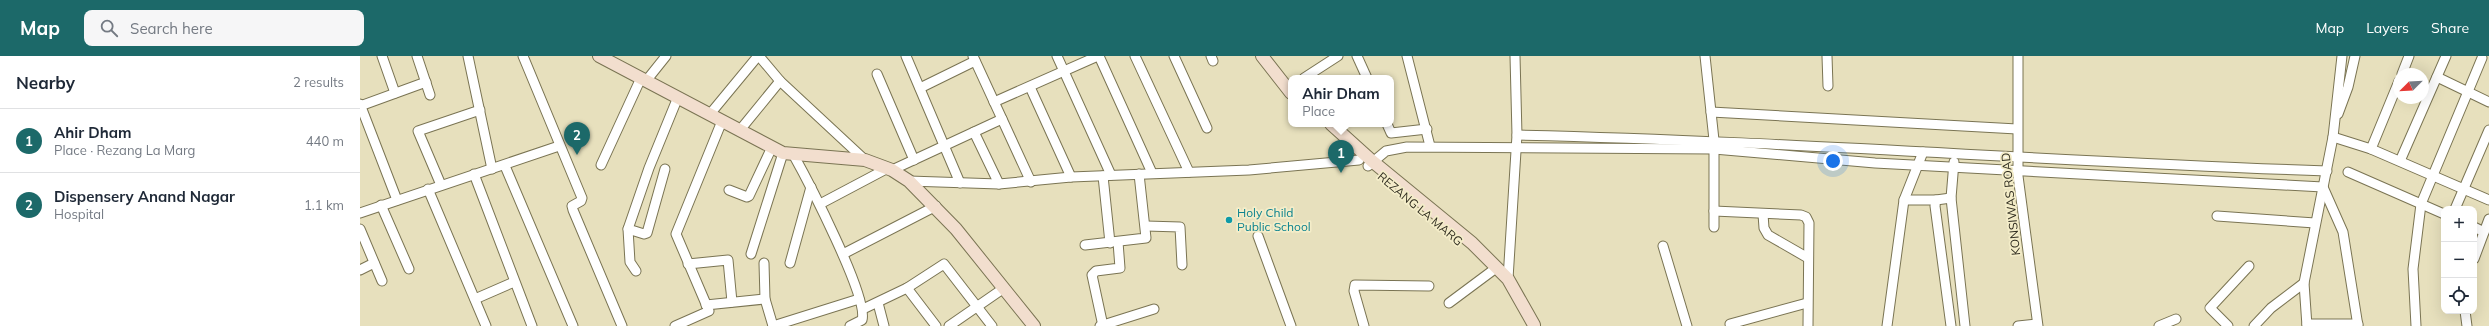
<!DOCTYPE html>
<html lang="en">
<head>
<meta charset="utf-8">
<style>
  :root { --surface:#fff; --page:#f6f6f7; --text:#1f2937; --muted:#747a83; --line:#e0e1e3; --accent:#1c6969 }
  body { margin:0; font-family:Mulish,sans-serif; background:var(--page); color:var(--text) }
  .controls { position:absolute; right:12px; bottom:12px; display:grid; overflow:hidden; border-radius:8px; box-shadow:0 4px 16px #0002 }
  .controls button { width:36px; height:36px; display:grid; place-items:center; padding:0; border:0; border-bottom:1px solid var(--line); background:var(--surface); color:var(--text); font:20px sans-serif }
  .compass { position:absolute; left:2033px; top:12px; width:36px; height:36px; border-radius:50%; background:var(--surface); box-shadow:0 4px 16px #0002; rotate:246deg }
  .you { position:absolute; left:1473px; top:105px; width:14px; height:14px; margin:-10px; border:3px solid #fff; border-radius:50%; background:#1a73e8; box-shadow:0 0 0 6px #1a73e833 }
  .badge { display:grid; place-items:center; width:26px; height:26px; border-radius:50%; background:var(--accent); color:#fff; font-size:13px; font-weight:700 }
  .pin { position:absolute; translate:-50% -33px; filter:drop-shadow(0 1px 2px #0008) }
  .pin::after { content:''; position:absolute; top:21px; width:14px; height:12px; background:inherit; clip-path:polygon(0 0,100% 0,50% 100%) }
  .popup { position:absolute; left:928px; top:19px; width:106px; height:52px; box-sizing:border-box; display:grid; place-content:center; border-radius:8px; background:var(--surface); filter:drop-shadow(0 1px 3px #0005); font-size:13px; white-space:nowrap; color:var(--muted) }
  .popup b { font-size:15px; color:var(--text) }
  .popup::after { content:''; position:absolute; left:50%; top:100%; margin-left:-8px; border:8px solid transparent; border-top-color:var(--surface) }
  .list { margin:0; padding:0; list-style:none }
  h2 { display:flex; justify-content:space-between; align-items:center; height:52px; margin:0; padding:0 16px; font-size:17px }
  h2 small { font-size:13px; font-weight:400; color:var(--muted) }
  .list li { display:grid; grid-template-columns:26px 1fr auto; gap:12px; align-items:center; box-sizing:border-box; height:64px; padding:0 16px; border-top:1px solid var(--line) }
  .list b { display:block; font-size:15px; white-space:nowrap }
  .list p { margin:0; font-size:13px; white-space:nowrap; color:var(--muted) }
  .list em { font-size:13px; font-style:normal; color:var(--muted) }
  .icon { flex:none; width:22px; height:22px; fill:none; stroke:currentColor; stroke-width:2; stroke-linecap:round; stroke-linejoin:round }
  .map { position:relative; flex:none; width:2129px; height:270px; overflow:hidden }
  header { display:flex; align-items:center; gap:24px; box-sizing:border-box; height:56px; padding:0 20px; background:var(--accent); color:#fff }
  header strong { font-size:19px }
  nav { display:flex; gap:22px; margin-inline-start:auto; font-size:14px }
  .search { width:280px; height:36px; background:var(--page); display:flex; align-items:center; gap:10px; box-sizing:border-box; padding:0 14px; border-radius:8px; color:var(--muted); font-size:15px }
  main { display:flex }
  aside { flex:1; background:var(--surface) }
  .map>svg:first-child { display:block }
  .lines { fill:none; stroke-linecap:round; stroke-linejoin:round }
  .street-casing { stroke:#7a7453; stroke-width:11 }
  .secondary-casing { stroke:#7a7453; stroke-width:14 }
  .street { stroke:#fff; stroke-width:9 }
  .secondary { stroke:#f2dece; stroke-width:12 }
  .culture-dot { fill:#0f9aa8; stroke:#f4edc9; stroke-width:1.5 }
  .labels { text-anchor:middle; stroke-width:3.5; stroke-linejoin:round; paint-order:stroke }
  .street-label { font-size:12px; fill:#2f2c1f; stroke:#f4edc9 }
  .culture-label { font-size:12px; fill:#0d838f; stroke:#f4edc9; text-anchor:start }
</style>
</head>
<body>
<header>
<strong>Map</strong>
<div class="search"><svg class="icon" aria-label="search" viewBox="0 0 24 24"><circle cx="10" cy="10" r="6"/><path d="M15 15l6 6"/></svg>Search here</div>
<nav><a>Map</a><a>Layers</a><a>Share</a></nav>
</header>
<main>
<aside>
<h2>Nearby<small>2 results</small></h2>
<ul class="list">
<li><span class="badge">1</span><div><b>Ahir Dham</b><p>Place · Rezang La Marg</p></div><em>440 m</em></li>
<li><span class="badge">2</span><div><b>Dispensery Anand Nagar</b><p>Hospital</p></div><em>1.1 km</em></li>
</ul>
</aside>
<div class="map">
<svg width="2129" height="270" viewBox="0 0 2129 270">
  <rect width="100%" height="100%" fill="#e7e0bd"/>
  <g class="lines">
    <g class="street-casing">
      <g id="street">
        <polyline points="22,0 35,37"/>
        <polyline points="57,0 70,39"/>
        <polyline points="108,0 132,113"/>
        <polyline points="163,0 222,142 221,145 212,150 213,154 262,270"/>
        <polyline points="399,0 420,25 505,104"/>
        <polyline points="546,0 600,127"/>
        <polyline points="613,0 671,126"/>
        <polyline points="697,0 751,119"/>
        <polyline points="739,0 792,117"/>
        <polyline points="775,0 829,116"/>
        <polyline points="814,0 847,72"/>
        <polyline points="851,0 853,5"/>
        <polyline points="997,0 1007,22"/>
        <polyline points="1047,0 1070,90"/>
        <polyline points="1345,0 1354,84 1354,171"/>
        <polyline points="1467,0 1468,30"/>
        <polyline points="1658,0 1658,120 1678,270"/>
        <polyline points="517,18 554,104"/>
        <polyline points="2042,18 2049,0"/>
        <polyline points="2077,21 2129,46"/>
        <polyline points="944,22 978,0"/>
        <polyline points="286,25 306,0"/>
        <polyline points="670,31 711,121"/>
        <polyline points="560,32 615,5"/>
        <polyline points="634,46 738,0"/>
        <polyline points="0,48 37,144"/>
        <polyline points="0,50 66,26"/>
        <polyline points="1351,56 1657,73"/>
        <polyline points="350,58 398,0"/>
        <polyline points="1978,58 1988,31 1995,0"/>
        <polyline points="1027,68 1031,77 1067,73"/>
        <polyline points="380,74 420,25"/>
        <polyline points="614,76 639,128"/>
        <path d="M1157,79C1427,85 1696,106 1967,115"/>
        <polyline points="1973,81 2011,93 2129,144"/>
        <polyline points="2011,93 2039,25"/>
        <path d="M433,98C447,123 509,242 502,264L490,270"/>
        <polyline points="2040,105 2086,0"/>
        <polyline points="1594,106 1591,142 1605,270"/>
        <polyline points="241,109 281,22"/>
        <polyline points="145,110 213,270"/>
        <polyline points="1008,110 1026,95 1047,91 1354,93 1515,107 1963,131 1983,176 1998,270"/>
        <polyline points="305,113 287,177 284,178 268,173 289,112 318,41"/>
        <polyline points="532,114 642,63"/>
        <polyline points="1988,116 2084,158"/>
        <polyline points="114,118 172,270"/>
        <polyline points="743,120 750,187"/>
        <polyline points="549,125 639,128 711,121 889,114 999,104"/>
        <polyline points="81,129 58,75 120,54"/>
        <polyline points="68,133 126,270"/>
        <polyline points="369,134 387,141 389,140 412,91"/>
        <polyline points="1591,142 1576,144 1575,150 1591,270"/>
        <polyline points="1544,144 1576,144"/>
        <polyline points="460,148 528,112"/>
        <polyline points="21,149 49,213"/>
        <polyline points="2095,153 2129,74"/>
        <polyline points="1354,155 1441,159 1446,161 1449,167 1448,270"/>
        <polyline points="0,157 199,90"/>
        <polyline points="1403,158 1404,172 1408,179 1448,202"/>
        <polyline points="1857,160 1955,167"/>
        <polyline points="786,170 820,171 822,209"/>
        <polyline points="2114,171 2124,176"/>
        <polyline points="0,173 22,225"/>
        <polyline points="268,173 270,206 276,215"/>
        <polyline points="898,180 931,270"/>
        <polyline points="725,189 786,182 779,118"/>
        <polyline points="1303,190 1327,270"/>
        <polyline points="391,198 423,97"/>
        <polyline points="483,198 576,150"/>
        <polyline points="2114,203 2129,163"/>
        <polyline points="404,207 405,243 413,270"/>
        <polyline points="430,207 451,131"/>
        <polyline points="328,208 368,204 372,246"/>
        <polyline points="0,214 14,207"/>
        <polyline points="1148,223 1157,79 1155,0"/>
        <polyline points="547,232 576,270"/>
        <polyline points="115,243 154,226"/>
        <polyline points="518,247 524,270"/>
        <polyline points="1089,247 1132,215"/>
        <polyline points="346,249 405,243"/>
        <polyline points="503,253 547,232 584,208 632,270"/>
        <polyline points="2105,255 2107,270"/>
        <polyline points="1370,268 1447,247"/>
        <polyline points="1947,268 1998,268"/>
        <polyline points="315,270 349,255 316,178 362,65"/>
        <polyline points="413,270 499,243"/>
        <polyline points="589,270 644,232"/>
        <polyline points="740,270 794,253"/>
        <polyline points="743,270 732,219 736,215 760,212 758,186"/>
        <polyline points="1004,270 994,235 995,229 1069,230"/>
        <polyline points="1527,270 1544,144 1563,96"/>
        <polyline points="1658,270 1677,268"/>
        <polyline points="1799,270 1816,263"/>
        <polyline points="1868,270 1850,252 1889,210"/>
        <polyline points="1894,270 1911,252 1944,227"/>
        <polyline points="1947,270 1944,227 1973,81 1982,0"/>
        <polyline points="2056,270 2053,213 2061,148 2122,2"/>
      </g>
    </g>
    <g class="secondary-casing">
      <g id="secondary">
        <polyline points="239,0 423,97 505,104 532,114 549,125 596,173 674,270"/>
        <polyline points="902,0 931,37"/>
        <polyline points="971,68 1012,105 1112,187 1148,223 1174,269"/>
      </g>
    </g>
    <use href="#street" class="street"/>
    <use href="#secondary" class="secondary"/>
  </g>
  <circle class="culture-dot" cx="869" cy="164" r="4"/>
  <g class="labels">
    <g class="street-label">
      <text transform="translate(1651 148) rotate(-96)" y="4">KONSIWAS ROAD</text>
      <text transform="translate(1060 153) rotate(40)" y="4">REZANG LA MARG</text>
    </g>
    <g class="culture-label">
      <text x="877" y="161">Holy Child<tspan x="877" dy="14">Public School</tspan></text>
    </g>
  </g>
</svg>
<div class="controls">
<button>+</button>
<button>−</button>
<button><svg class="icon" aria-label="locate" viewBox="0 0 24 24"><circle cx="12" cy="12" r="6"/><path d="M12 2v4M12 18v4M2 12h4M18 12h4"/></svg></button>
</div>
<svg class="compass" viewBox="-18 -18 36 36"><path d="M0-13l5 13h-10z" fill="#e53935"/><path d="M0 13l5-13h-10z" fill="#747a83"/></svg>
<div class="you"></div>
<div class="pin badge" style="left:981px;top:117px">1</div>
<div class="popup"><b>Ahir Dham</b>Place</div>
<div class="pin badge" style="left:217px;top:99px">2</div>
</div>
</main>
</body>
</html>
